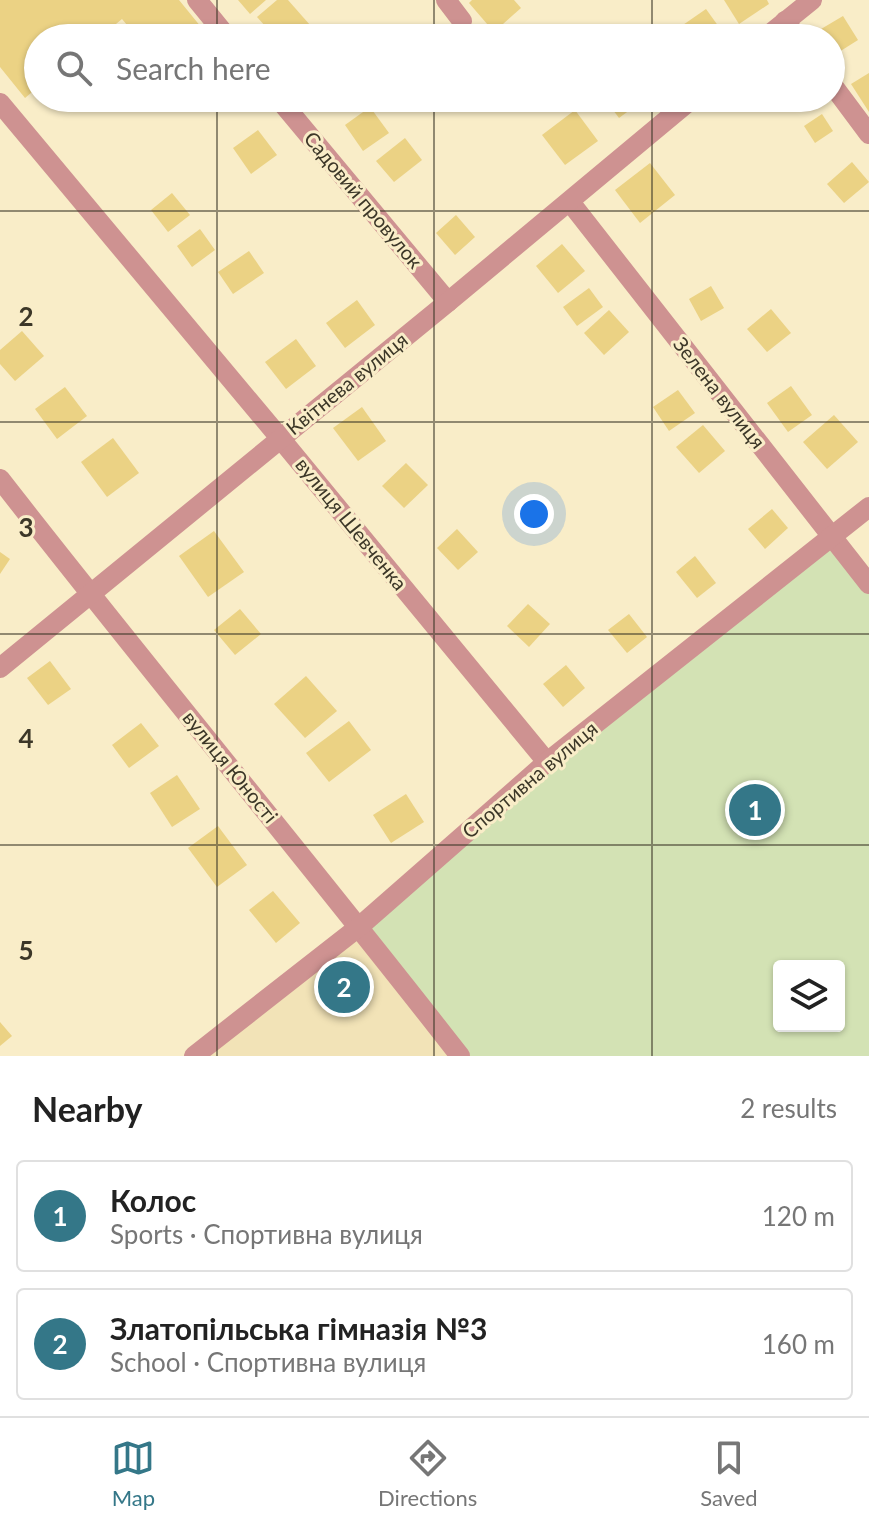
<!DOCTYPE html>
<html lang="en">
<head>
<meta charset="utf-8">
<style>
  :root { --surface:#fff; --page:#f2f2f2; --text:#222; --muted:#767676; --line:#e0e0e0; --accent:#347788 }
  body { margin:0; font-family:Lato,sans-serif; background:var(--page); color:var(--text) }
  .controls { position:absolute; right:24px; bottom:24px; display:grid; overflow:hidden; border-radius:8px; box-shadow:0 2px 6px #0004 }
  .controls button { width:72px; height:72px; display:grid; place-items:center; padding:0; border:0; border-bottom:2px solid var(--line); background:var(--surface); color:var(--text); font:40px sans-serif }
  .you { position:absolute; left:534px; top:514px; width:28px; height:28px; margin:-20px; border:6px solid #fff; border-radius:50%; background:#1a73e8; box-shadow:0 0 0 12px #1a73e833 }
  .badge { display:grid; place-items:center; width:52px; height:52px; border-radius:50%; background:var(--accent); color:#fff; font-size:26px; font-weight:700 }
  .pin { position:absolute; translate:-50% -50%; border:4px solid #fff; box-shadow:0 2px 8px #0006 }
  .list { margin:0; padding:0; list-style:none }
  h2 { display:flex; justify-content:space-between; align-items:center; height:104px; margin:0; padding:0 32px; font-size:34px }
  h2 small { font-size:26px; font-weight:400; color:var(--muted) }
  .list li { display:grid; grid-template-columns:52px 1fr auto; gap:24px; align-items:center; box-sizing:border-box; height:112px; margin:0 16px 16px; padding:0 16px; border:2px solid var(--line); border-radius:8px }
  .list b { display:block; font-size:30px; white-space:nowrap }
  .list p { margin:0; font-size:26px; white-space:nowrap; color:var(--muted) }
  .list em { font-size:26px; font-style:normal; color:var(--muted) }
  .icon { flex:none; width:44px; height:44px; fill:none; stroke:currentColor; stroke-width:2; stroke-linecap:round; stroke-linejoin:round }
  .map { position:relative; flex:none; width:869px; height:1056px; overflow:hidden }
  .search { position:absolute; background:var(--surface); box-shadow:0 2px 6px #0004; left:24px; right:24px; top:24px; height:88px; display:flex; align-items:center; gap:20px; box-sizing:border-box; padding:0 28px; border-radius:44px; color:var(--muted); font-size:30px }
  .sheet { height:360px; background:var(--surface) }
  nav { display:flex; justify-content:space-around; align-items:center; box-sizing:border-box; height:112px; border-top:2px solid var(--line); background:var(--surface); font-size:22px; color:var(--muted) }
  nav a { display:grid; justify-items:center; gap:4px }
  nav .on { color:var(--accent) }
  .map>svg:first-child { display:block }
  .built { fill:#f2e3b7 }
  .green { fill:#d3e2b4; fill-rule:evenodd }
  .building { fill:#ebd284 }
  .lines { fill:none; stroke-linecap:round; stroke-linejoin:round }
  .street { stroke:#ce9291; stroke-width:20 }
  .grid { fill:none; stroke:#3c3728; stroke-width:2; stroke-opacity:0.55 }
  .labels { text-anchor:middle; stroke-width:6; stroke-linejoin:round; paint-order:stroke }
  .street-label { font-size:20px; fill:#3c3728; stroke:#f9edc8 }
  .grid-label { font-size:26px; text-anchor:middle; font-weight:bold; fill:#3c3728; stroke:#f9edc8; stroke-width:6; stroke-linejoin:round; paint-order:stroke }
</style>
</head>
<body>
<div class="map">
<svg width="869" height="1056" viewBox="0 0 869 1056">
  <rect width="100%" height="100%" fill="#f9edc8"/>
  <polygon class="built" points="360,926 460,1056 194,1056"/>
  <path class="green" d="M832,537L869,584V1056H460L360,926ZM779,966H839V1026H779Z"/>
  <g class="building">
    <polygon points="0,0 179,0 210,38 138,38 122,19 99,38 38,38 38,87 25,98 0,67"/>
    <polygon points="238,0 266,0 250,14"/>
    <polygon points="277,0 288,0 310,25 295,38 276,38 257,17"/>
    <polygon points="472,0 514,0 521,8 494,32 469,3"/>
    <polygon points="724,0 767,0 769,4 739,24"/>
    <polygon points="706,9 724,34 718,38 688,38 680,27"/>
    <polygon points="843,16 858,40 831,57 831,38 819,38 816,32"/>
    <polygon points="869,73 869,112 851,84"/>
    <polygon points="604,98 646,98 619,118"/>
    <polygon points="775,98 796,98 782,108"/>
    <polygon points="370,107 389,133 363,151 345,125"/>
    <polygon points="575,110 598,141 565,165 542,135"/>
    <polygon points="822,114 833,131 815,143 804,126"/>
    <polygon points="258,130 277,155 251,174 233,148"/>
    <polygon points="405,138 422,160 394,182 376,161"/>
    <polygon points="852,162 869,182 844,203 827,184"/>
    <polygon points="650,163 675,195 640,223 615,190"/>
    <polygon points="172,193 190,215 168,232 151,210"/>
    <polygon points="456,215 475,237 455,255 436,233"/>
    <polygon points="200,229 215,250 192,267 177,246"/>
    <polygon points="562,244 585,271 558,293 536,266"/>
    <polygon points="249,251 264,273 233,294 218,272"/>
    <polygon points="711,286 724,308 701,321 689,299"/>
    <polygon points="589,288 603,307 577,326 563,307"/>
    <polygon points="357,300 375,325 345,348 326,323"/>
    <polygon points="771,309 791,333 767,352 747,329"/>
    <polygon points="609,310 629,332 604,355 584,333"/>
    <polygon points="22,331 44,356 15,381 0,364 0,350"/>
    <polygon points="296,339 316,366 286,389 265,362"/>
    <polygon points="791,386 812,415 788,432 767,403"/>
    <polygon points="65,387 87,416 57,439 35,409"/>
    <polygon points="678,390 695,413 669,431 653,407"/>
    <polygon points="362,407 386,441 358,461 333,428"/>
    <polygon points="834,415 858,442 827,469 803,442"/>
    <polygon points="703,425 725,451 699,473 676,447"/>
    <polygon points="113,438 139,473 107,497 81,462"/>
    <polygon points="406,463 428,485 404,508 382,486"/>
    <polygon points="772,509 788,528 765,549 748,529"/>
    <polygon points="457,529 478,552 458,570 437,548"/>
    <polygon points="214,531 244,572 208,597 179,556"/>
    <polygon points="0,552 10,559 0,574"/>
    <polygon points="695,556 716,583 697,598 676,572"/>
    <polygon points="528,604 550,624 529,647 507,626"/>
    <polygon points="240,609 261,634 235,655 214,630"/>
    <polygon points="629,614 647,637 627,653 608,630"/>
    <polygon points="50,661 71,689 48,705 27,678"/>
    <polygon points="566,665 585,688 563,707 543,684"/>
    <polygon points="306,676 337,711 305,738 274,704"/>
    <polygon points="349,721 371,750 329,782 306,753"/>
    <polygon points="141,723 159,746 129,768 112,745"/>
    <polygon points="177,775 200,809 172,827 150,793"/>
    <polygon points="406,794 424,822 391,843 373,815"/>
    <polygon points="218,826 247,865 217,887 188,848"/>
    <polygon points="273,891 300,923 276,943 249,910"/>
    <polygon points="0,1022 12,1036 0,1046"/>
  </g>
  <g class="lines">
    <g class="street">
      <polyline points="197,0 228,38"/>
      <polyline points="446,0 462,21"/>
      <polyline points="785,21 798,38"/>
      <polyline points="765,38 812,0"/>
      <polyline points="831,83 869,134"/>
      <polyline points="278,98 448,302"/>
      <polyline points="0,103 280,438 547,762"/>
      <polyline points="570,202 869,584"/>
      <path d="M0,479C151,673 309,862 460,1056"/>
      <polyline points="0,668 448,302 693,98"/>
      <polyline points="194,1056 360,926 547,762 869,507"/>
    </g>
  </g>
  <path class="grid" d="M217,0V38M434,0V38M652,0V38M217,98V1056M434,98V1056M652,98V1056M0,211H869M0,422H869M0,634H869M0,845H869"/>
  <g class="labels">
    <g class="street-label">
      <text transform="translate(363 200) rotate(50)" y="7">Садовий провулок</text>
      <text transform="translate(347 384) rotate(-39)" y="7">Квітнева вулиця</text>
      <text transform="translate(719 393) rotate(52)" y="7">Зелена вулиця</text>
      <text transform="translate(351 524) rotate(51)" y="7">вулиця Шевченка</text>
      <text transform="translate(230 767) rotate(51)" y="7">вулиця Юності</text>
      <text transform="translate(530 780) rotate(-40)" y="7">Спортивна вулиця</text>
    </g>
  </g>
  <g class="grid-label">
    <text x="26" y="326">2</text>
    <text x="26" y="537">3</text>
    <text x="26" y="748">4</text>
    <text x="26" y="960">5</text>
  </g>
</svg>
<div class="controls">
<button><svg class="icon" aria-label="layers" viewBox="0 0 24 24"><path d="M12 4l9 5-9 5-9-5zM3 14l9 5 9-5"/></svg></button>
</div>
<div class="you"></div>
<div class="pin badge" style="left:755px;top:810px">1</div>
<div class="pin badge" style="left:344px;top:987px">2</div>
<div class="search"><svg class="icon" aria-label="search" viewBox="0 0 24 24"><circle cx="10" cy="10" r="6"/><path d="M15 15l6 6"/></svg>Search here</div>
</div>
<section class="sheet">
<h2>Nearby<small>2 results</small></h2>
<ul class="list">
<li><span class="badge">1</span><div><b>Колос</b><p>Sports · Спортивна вулиця</p></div><em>120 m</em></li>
<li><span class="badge">2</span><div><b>Златопільська гімназія №3</b><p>School · Спортивна вулиця</p></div><em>160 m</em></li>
</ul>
</section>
<nav>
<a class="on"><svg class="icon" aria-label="map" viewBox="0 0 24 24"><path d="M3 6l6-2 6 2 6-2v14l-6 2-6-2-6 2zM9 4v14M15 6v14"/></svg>Map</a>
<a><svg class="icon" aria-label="directions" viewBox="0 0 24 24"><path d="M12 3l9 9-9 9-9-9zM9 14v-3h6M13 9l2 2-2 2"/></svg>Directions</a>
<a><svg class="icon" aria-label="saved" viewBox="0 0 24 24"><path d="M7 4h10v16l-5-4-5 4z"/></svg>Saved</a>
</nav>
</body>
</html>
